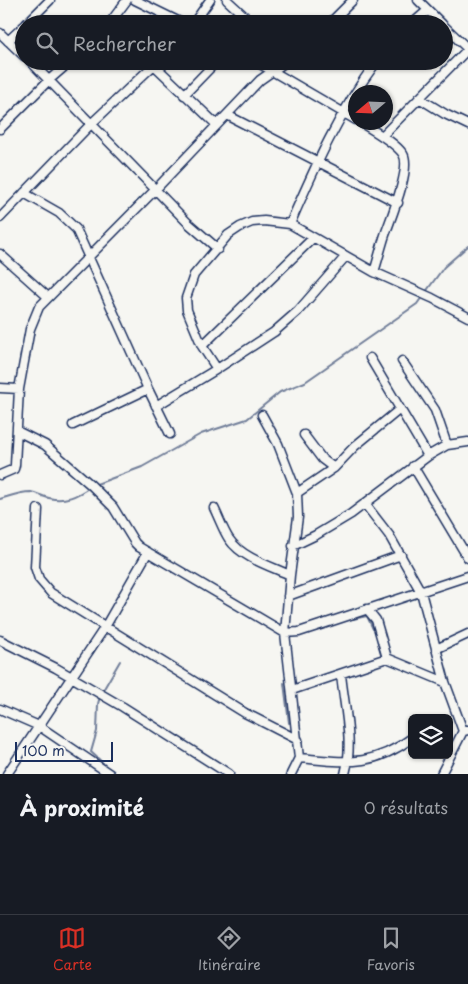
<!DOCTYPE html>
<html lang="fr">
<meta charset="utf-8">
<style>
body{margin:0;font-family:"Playpen Sans",sans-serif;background:#242831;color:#f1f3f6}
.controls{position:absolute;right:15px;bottom:15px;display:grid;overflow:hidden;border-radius:8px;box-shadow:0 1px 4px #0004}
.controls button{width:45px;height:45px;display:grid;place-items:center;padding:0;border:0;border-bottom:1px solid #363941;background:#171b24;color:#f1f3f6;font:25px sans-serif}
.compass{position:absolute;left:348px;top:85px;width:45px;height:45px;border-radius:50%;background:#171b24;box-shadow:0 1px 4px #0004;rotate:251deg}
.scale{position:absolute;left:15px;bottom:12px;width:98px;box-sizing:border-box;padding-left:5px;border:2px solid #1b2f5e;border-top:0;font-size:14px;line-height:18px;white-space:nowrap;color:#1b2f5e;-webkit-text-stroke:4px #f6f6f2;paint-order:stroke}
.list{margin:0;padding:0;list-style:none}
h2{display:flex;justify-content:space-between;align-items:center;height:65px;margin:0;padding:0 20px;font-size:21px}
h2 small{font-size:16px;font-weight:400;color:#9ea1a6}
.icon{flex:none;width:28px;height:28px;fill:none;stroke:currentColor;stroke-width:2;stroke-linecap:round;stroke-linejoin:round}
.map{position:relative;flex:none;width:468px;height:774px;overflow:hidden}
.search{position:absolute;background:#171b24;box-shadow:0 1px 4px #0004;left:15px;right:15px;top:15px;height:55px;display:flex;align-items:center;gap:12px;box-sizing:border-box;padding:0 18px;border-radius:28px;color:#9ea1a6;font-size:19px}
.sheet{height:140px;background:#171b24}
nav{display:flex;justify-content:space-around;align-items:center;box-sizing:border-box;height:70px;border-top:1px solid #363941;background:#171b24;font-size:14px;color:#9ea1a6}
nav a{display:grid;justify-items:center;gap:2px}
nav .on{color:#d93025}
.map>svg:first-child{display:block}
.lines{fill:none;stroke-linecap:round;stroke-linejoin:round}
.stream{stroke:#717e99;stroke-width:2}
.minor-casing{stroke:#1b2f5e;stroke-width:11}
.minor{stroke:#f6f6f2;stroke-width:8}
</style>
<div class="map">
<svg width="468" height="774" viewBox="0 0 468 774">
<rect width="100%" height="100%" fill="#f6f6f2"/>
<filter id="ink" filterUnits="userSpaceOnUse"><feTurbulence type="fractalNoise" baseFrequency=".02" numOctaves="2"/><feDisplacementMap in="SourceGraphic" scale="10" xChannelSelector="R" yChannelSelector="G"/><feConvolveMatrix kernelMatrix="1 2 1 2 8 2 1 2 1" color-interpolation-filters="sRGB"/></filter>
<g filter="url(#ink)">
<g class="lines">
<path class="stream" d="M 425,293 L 444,267 L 468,246
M 94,485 L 142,467 L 201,434 L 247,419 L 280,392 L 305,382 L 417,304 L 422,297
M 0,499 C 10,496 20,492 31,492 C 37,493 43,497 49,498 C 65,502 77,496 90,487
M 353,619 L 367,616 L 373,629
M 284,683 L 289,723
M 102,692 L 120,661
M 100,696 L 98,704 L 97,731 L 91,752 L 103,763 L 105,767"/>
<g class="minor-casing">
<path id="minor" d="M 135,0 L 184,24
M 227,0 L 253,24
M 418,0 L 442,24
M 26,24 L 50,0
M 109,24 L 127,0
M 193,24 L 210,0
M 329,24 L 353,0
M 412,24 L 428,10
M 444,26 L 468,49
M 0,33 L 24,56
M 8,41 L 24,26
M 30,61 L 188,223 L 218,249
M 255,61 L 356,120
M 154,65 L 217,125
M 184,95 L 217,61
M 419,98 L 445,114 L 468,125
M 227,115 L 398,203
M 360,122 C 372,130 395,142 403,154 C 412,168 390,220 385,235 C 381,247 378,260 374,272
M 0,129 L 49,80 L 71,61
M 382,136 L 468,49
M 24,193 L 59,213 L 76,229 L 148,389 L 170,434
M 0,218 L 92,123 L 158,61
M 290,224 C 315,167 339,112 377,61
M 0,254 L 48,297
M 202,346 L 313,238
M 370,358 L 428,456
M 402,361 L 435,410 L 447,445
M 217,369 L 202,346 L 187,310 L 186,298 L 194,275 L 228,235 L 240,227 L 252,222 L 264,221 L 290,224 L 374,272 L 432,298 L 468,317
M 0,388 L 19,389
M 156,406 L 217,369 L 274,332 L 298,311 L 346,256
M 262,415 L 278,444 L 297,493 L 298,517 L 290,575 L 285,633 L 299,758 L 291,774
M 73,425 L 148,389
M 17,431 L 45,445 L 91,485 L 113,507 L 135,543 L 139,547 L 285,633 L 299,632 L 468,576
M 304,435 L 322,459 L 334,468
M 413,466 L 468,558
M 0,475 L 14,469 L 15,465 L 19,389 L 30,329 L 39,307 L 156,189 L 260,80 L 287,61
M 297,493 L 334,468 L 355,446 L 400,409
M 365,504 L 389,535 L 421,592 L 445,682 L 463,731
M 214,508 C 219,518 223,530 229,539 C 242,558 270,566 290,575
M 38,509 L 35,567 L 39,579 L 51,593 L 245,713 L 298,740
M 293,546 L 316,535 L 351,514 L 428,456 L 447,445 L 468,442
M 288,596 L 401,555
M 367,609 L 376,620 L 387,658
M 0,640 L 56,668 L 123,707 L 229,774
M 436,649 L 468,634
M 341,674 C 344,706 354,743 345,774
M 292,690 L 387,658 L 445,682
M 0,709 L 39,726 L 110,774
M 299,758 C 346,762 371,768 412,738
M 7,774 L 105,627 L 148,552
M 441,774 L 463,731 L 468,730"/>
</g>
<use href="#minor" class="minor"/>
</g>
</g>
</svg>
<div class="controls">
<button><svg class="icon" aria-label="layers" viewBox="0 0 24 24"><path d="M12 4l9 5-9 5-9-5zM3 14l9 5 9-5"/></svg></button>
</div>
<svg class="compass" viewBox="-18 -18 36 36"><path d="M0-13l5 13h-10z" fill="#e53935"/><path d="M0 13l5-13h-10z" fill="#9ea1a6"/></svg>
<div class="scale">100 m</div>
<div class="search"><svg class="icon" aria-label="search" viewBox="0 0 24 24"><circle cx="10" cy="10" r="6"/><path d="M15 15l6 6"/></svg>Rechercher</div>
</div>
<section class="sheet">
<h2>À proximité<small>0 résultats</small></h2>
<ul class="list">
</ul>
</section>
<nav>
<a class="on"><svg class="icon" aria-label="map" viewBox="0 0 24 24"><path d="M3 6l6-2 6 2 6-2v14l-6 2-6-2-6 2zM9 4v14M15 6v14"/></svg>Carte</a>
<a><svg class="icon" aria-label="directions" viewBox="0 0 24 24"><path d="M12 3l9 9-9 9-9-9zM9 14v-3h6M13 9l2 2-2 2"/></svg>Itinéraire</a>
<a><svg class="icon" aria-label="saved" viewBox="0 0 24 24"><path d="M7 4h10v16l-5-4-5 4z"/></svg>Favoris</a>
</nav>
